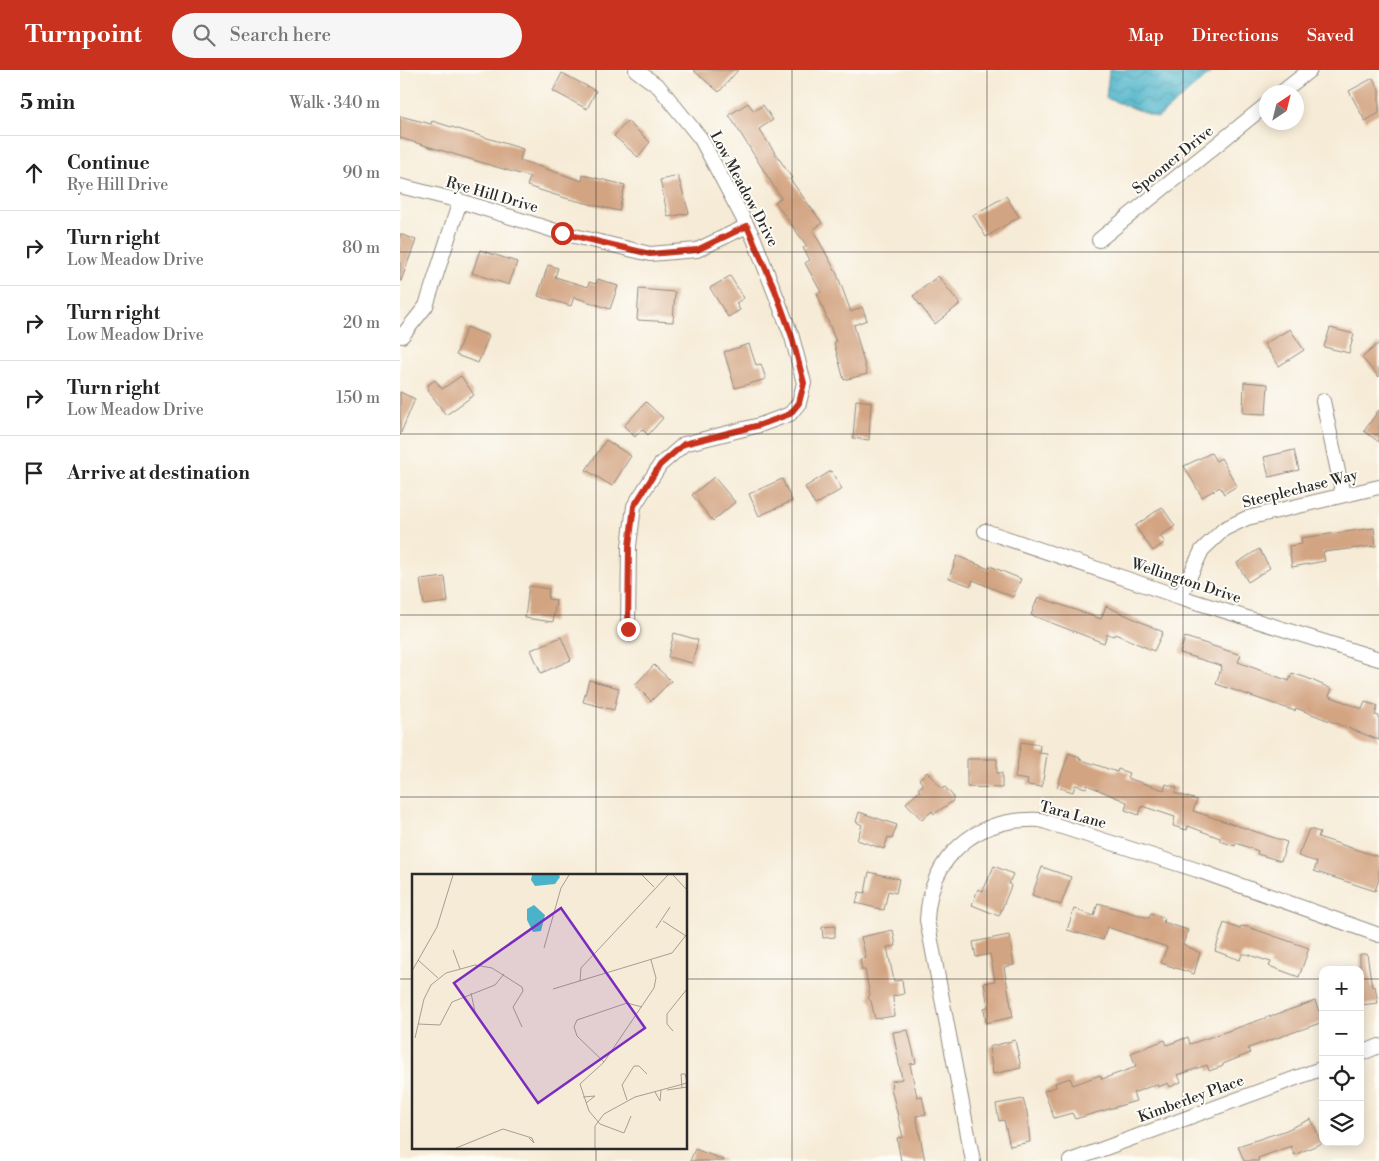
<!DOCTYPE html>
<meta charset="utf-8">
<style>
body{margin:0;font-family:"Libre Bodoni",serif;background:#f6f6f6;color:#222}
.controls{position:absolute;right:15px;bottom:15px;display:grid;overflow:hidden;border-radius:10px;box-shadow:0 2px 12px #0003}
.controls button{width:45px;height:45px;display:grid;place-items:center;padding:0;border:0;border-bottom:1px solid #e0e0e0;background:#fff;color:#222;font:25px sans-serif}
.compass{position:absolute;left:859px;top:15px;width:45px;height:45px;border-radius:50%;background:#fff;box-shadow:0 2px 12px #0003;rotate:35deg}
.stop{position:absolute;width:15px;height:15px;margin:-11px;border:4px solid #c8321e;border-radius:50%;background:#fff}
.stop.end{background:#c8321e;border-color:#fff;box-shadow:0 1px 5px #0008}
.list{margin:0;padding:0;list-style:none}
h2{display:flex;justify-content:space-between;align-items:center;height:65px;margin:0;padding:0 20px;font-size:21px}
h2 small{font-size:16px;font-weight:400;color:#767676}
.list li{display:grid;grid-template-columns:32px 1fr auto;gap:15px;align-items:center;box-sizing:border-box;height:75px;padding:0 20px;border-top:1px solid #e0e0e0}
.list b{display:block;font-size:19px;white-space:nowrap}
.list p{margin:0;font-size:16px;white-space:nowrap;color:#767676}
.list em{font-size:16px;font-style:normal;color:#767676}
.icon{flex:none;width:28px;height:28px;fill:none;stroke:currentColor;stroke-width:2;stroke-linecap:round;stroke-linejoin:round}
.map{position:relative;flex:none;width:979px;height:1091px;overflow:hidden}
header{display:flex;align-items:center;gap:30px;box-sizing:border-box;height:70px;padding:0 25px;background:#c8321e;color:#fff}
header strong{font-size:24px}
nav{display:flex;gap:28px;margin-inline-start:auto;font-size:18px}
.search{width:350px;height:45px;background:#f6f6f6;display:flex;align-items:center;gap:12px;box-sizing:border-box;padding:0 18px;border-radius:28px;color:#767676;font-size:19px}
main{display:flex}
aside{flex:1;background:#fff}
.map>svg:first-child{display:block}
.water{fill:url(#water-waves);stroke:#3b6f7a}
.building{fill:#d3a482}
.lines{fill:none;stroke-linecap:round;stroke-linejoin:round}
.minor-casing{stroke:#908b80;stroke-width:16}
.minor{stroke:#fff;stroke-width:14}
.route{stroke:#c8321e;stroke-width:6}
.grid{fill:none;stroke:#2b2b2b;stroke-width:1;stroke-opacity:0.55}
.labels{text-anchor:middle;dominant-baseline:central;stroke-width:4;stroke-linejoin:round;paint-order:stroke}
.street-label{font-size:15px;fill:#2b2b2b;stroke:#fdfcf7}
.inset-road{fill:none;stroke:#a59e92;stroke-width:1}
.view{fill:#7b2cbf;fill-opacity:0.15;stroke:#7b2cbf;stroke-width:2.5}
.inset-edge{fill:none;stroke:#2b2b2b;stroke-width:2.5}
</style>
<header>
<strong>Turnpoint</strong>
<div class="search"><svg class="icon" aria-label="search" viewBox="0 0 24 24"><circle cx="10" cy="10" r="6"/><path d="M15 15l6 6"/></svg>Search here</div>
<nav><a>Map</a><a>Directions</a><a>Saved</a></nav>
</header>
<main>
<aside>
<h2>5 min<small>Walk · 340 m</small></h2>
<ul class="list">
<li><svg class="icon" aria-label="ahead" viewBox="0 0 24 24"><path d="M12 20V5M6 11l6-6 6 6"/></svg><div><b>Continue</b><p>Rye Hill Drive</p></div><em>90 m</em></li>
<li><svg class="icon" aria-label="right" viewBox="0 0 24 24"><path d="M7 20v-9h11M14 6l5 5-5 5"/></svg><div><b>Turn right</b><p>Low Meadow Drive</p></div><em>80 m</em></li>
<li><svg class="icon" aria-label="right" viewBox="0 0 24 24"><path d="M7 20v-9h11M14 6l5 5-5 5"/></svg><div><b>Turn right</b><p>Low Meadow Drive</p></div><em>20 m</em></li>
<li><svg class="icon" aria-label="right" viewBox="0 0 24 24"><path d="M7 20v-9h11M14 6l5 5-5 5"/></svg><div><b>Turn right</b><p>Low Meadow Drive</p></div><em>150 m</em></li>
<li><svg class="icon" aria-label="arrive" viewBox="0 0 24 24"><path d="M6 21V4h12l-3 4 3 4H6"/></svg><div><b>Arrive at destination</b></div></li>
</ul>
</aside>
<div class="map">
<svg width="979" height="1091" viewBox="0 0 979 1091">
<defs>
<pattern id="water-waves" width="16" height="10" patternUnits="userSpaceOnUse" patternTransform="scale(1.25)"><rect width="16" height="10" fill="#4bb3c9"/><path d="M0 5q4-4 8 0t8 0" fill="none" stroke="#3f92a3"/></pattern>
</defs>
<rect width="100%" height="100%" fill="#fdfcf7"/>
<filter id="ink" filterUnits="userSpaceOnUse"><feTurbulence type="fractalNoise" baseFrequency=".02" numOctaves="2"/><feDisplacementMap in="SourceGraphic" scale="10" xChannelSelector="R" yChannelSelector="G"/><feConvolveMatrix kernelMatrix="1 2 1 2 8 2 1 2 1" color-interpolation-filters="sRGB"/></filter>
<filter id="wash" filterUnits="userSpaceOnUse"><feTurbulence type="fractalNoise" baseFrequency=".0096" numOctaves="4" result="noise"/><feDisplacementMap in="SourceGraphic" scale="20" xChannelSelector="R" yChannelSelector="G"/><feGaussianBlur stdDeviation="1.12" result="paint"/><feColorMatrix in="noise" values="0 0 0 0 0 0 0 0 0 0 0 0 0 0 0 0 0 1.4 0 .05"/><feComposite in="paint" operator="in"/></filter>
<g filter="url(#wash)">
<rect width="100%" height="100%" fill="#f6ebd6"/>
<path class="water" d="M 709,0 L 814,0 L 758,48 L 706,28 Z"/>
<g id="blocks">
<path class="building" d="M 293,0 L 338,0 L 319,22 Z
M 162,3 L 196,21 L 187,39 L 153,21 Z
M 973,8 L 979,19 L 979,43 L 965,51 L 949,21 Z
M 348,33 L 354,41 L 363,35 L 373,50 L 359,59 L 392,108 L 390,109 L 422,153 L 413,160 L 437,204 L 451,242 L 462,237 L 467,250 L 454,255 L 467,304 L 444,310 L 434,273 L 436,272 L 417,223 L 421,222 L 405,193 L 410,190 L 403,178 L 407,176 L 375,132 L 381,128 L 329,45 Z
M 0,46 L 31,54 L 32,51 L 123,79 L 120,90 L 182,111 L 183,105 L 225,115 L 219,141 L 165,128 L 127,116 L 130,107 L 0,68 Z
M 227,51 L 250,72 L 238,87 L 214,66 Z
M 278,106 L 289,143 L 268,147 L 260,110 Z
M 606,126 L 619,147 L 586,167 L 573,145 Z
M 0,164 L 16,170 L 1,211 L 0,211 Z
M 80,180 L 117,192 L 109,215 L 72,203 Z
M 148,195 L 158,198 L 155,207 L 188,217 L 189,212 L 196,214 L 198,209 L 218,216 L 210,239 L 174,227 L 171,236 L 138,226 Z
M 330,206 L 344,228 L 336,233 L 340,240 L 328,247 L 310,218 Z
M 538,206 L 560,234 L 535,254 L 513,226 Z
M 239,219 L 275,222 L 273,252 L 237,250 Z
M 67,257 L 89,266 L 78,293 L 56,285 Z
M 930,258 L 954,264 L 949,283 L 924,277 Z
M 890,259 L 904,280 L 879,296 L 864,274 Z
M 979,273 L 979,307 L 962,288 Z
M 349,274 L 356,295 L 361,294 L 366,309 L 335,318 L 324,282 Z
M 61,306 L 74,325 L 46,345 L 28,320 L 28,315 L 35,310 L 42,319 Z
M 844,312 L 868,314 L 866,344 L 843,343 Z
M 0,322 L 15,329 L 0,365 Z
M 456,330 L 471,332 L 469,370 L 453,368 Z
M 246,332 L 263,348 L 248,365 L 242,359 L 235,367 L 224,356 Z
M 979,340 L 979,372 L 964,361 Z
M 206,370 L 231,386 L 212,416 L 186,400 Z
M 894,380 L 899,400 L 869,407 L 864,387 Z
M 811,383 L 816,391 L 821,388 L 837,416 L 824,424 L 820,417 L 802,427 L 784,396 Z
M 431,401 L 442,419 L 415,435 L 405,417 Z
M 314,407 L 335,432 L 313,451 L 292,425 Z
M 382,409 L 392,431 L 359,446 L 349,424 Z
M 762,437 L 775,456 L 760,466 L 765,472 L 753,481 L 735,456 Z
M 974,458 L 976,476 L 923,482 L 925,491 L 892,497 L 889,476 L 902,474 L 901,468 Z
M 859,479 L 870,498 L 848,512 L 837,493 Z
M 557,486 L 589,499 L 590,496 L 621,509 L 613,527 L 573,510 L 571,516 L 549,508 Z
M 45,507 L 48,532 L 24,535 L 20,510 Z
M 129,516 L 149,519 L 148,529 L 156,530 L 153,552 L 125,548 Z
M 638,527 L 701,549 L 706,536 L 763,562 L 754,581 L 715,564 L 714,566 L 707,564 L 704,573 L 631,545 Z
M 274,563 L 298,570 L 292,593 L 268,587 Z
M 161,567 L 171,590 L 141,603 L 131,580 Z
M 785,567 L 841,585 L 838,592 L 889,611 L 892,603 L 907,608 L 932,619 L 929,626 L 962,639 L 965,632 L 978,636 L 975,645 L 979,646 L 979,670 L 896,638 L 895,641 L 816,614 L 822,596 L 780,583 Z
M 254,595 L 271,611 L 251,631 L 235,615 Z
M 189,610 L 219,618 L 214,640 L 183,632 Z
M 621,672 L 640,675 L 639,683 L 647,684 L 642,717 L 627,715 L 628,710 L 615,708 Z
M 669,683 L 680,687 L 679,689 L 717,702 L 718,699 L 729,703 L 727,708 L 764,720 L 766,714 L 777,718 L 775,723 L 797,730 L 793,741 L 887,772 L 881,791 L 857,784 L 858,781 L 836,773 L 835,776 L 820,771 L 820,768 L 788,756 L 787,760 L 773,756 L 775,747 L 742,736 L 739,745 L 725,740 L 727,732 L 687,715 L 686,718 L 675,715 L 673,722 L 657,717 Z
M 567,689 L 597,689 L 597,703 L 602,703 L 602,718 L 567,717 Z
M 527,702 L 542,719 L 545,717 L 553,726 L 553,731 L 534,744 L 532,741 L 522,750 L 506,733 L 520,721 L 518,719 L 523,715 L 519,709 Z
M 459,742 L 497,755 L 492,769 L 488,767 L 484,779 L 457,770 L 462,755 L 456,752 Z
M 909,759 L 920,762 L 918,767 L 979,787 L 979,809 L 975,821 L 914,801 L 917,792 L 898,786 Z
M 594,796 L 613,804 L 609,813 L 611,816 L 599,846 L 572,835 L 578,819 L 583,821 Z
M 642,797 L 671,807 L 661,835 L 632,825 Z
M 469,802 L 499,809 L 496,823 L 488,821 L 484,840 L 456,833 L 459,822 L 465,823 Z
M 698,833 L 749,848 L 751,843 L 764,848 L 763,852 L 788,860 L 783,874 L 800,883 L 794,904 L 761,893 L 767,877 L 707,857 L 703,870 L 667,860 L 674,839 L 694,846 Z
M 824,853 L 840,859 L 841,856 L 848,857 L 909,878 L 899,907 L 869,896 L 871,892 L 846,884 L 842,884 L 840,890 L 815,881 Z
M 435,856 L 435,867 L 423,868 L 422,857 Z
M 493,860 L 496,876 L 487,877 L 494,911 L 502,910 L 504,924 L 493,926 L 494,946 L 475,949 L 471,931 L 468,928 L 470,925 L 465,900 L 462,900 L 460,889 L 466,888 L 461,867 Z
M 609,865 L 614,895 L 604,897 L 613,947 L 586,953 L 584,938 L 588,937 L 584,913 L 595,911 L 590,884 L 576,887 L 573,872 Z
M 960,884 L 967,884 L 972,917 L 975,916 L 978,933 L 960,935 Z
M 915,931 L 923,952 L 848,978 L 850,983 L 823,994 L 823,996 L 809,1001 L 807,995 L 778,1005 L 781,1012 L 770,1017 L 768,1013 L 758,1017 L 757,1014 L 733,1023 L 736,1031 L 675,1049 L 672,1043 L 654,1048 L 644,1021 L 656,1017 L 655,1013 L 670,1008 L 673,1015 L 700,1005 L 702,1009 L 736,997 L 731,983 L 765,970 L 767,975 L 788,967 L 790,974 Z
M 508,960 L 516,993 L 510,994 L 517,1027 L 522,1026 L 526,1044 L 516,1046 L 525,1091 L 501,1091 L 497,1068 L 503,1067 L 491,1018 L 492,1011 L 502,1009 L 493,962 Z
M 615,970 L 621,998 L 593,1004 L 589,977 Z
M 623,1029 L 627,1042 L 630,1072 L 610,1076 L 604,1050 L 599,1051 L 596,1034 Z
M 911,1049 L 922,1073 L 894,1085 L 891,1076 L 858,1088 L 859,1091 L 844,1091 L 838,1076 L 884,1061 Z
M 295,1079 L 324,1090 L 324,1091 L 290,1091 Z"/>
</g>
</g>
<g filter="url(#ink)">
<use href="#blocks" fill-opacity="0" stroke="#908b80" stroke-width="1"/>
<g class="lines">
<g class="minor-casing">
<path id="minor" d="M 882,22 L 910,0
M 0,116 L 60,131 L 162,163 L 250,184 L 297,180 L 347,156
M 699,170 L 866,35
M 2,266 L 26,236 L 60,131
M 923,331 L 943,425
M 585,461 L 780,527 L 979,589
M 780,527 L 802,480 L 824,459 L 847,448 L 979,417
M 228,559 L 229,476 L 234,436 L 260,395 L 284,374 L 360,355 L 390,344 L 399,333 L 404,313 L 392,267 L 354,169 L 301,69 L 259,17 L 236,0
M 960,984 L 979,976
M 573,1091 L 527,850 C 530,785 577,747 640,750 L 797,800 L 979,865
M 670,1091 L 923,998"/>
</g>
<use href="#minor" class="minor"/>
</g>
</g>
<g class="lines" filter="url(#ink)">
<path class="route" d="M 162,163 L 250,184 L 297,180 L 347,156 L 375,220 L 392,267 L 404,313 L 399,333 L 390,344 L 360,355 L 284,374 L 260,395 L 234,436 L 229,476 L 228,559"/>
</g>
<path class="grid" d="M 196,0 L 196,805M 392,0 L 392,1091M 587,0 L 587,1091M 783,0 L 783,1091M 0,182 L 979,182M 0,364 L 979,364M 0,545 L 979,545M 0,727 L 979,727M 0,909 L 14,909M 286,909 L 923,909M 960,909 L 979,909M 196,1077 L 196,1091"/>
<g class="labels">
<g class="street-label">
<text transform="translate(773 90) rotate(-39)">Spooner Drive</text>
<text transform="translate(344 119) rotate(62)">Low Meadow Drive</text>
<text transform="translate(92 125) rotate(16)">Rye Hill Drive</text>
<text transform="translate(900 419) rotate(-14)">Steeplechase Way</text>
<text transform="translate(786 511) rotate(18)">Wellington Drive</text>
<text transform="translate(673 745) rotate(15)">Tara Lane</text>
<text transform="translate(791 1029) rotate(-20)">Kimberley Place</text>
</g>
</g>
<g transform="translate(12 804)">
<rect width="275" height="275" fill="#f6ebd6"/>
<path d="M 120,1 L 147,1 L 148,3 L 143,10 L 123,12 L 119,6 ZM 122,31 L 133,41 L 129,57 L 121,58 L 115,46 L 115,35 Z" fill="#4bb3c9"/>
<path class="inset-road" d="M 230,1 L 242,13M 261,1 L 275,16M 251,47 L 274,62M 244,54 L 258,33M 132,74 L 149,14 L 157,1M 41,76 L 48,95M 6,86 L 26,104M 0,97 L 25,53 L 41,1M 168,107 L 169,94 L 256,1M 141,115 L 260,79 L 275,60M 59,119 L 63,138M 6,150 L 28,151 L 40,128 L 83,111 L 92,100M 261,157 L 255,150 L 255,140 L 275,115M 3,164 L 12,125 L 19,111 L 34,99 L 63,91 L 80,94 L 110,113 L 111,117 L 101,133 L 110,153M 192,188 L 165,162 L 162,153 L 165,146 L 215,129 L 230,133M 270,214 L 269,200 L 273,200 L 275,208M 255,216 L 275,213M 243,218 L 248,227 L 249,216M 171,223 L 183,222 L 174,229M 215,226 L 210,211 L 222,192 L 227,192 L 235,200M 219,242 L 212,259 L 188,250 L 177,237 L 168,210 L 192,188 L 242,114 L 244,104 L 239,86M 44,274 L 91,255 L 120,264 L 122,269 L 117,264M 183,274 L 183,252 L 192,240 L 223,223 L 275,209"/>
<path class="view" d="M 149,34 L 233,154 L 126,229 L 42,109 Z"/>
<rect width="275" height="275" class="inset-edge"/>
</g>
</svg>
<div class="controls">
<button>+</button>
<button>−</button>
<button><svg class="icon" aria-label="locate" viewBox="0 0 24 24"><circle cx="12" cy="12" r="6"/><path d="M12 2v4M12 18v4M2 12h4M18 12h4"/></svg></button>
<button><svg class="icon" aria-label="layers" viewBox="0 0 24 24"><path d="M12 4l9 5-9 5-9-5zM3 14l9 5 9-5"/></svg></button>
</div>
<svg class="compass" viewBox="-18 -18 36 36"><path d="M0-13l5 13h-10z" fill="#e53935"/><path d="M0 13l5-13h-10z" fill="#767676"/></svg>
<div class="stop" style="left:162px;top:163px"></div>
<div class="stop end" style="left:228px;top:559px"></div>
</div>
</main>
